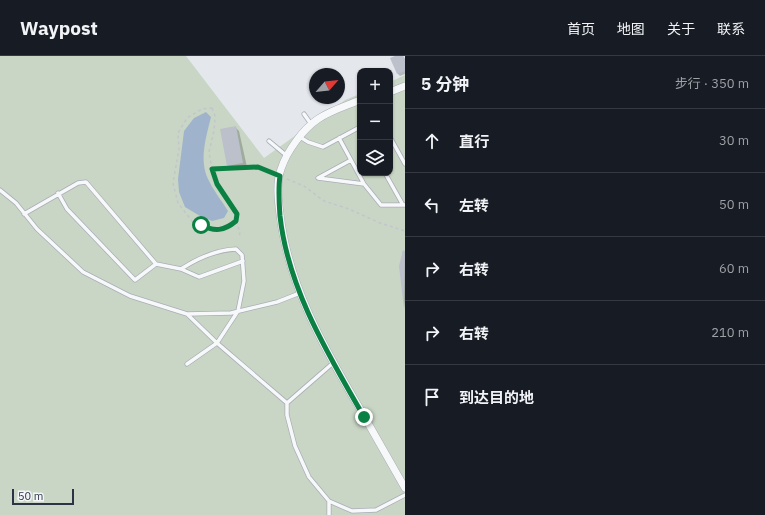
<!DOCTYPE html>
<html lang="zh">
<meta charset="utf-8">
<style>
body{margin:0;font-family:"IBM Plex Sans","Noto Sans SC",sans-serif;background:#20242c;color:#f1f3f6}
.controls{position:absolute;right:12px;top:12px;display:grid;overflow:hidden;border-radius:8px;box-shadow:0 1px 3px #0004}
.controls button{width:36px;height:36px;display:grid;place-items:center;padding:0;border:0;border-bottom:1px solid #363941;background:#171b24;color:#f1f3f6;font:20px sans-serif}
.compass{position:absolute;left:309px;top:12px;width:36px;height:36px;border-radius:50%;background:#171b24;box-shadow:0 1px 3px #0004;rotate:62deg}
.scale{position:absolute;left:12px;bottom:10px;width:62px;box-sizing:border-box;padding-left:4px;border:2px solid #2b3445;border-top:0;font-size:11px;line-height:14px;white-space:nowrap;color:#2b3445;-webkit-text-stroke:3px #f4f6f9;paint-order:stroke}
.stop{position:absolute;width:12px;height:12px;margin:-9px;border:3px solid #0b8043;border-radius:50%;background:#fff}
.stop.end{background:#0b8043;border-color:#fff;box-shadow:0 1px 4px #0008}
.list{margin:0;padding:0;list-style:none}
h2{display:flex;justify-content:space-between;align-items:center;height:52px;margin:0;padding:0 16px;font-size:17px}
h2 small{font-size:13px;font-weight:400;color:#9ea1a6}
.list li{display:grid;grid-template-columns:26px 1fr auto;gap:12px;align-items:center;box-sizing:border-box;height:64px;padding:0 16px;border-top:1px solid #363941}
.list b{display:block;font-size:15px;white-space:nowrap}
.list em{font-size:13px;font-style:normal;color:#9ea1a6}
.icon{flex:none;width:22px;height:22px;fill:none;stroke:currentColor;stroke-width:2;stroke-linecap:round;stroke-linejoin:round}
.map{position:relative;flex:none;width:405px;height:459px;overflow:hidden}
header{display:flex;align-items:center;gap:24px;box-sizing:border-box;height:56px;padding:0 20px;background:#171b24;border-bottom:1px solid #363941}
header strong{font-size:19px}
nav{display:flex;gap:22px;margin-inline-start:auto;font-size:14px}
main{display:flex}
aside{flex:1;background:#171b24}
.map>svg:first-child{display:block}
.green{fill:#c9d6c5}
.water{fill:#9fb4cc}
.shadow{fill:#0003}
.building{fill:#bbc0ca}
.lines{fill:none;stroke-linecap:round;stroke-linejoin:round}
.lane-casing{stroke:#a9aeb7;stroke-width:5}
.street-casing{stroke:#a9aeb7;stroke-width:8}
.path{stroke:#c2c5cb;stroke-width:1.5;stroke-dasharray:3 3;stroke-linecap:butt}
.lane{stroke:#f7f8fa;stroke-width:3.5}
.street{stroke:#f7f8fa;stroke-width:7}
.route{stroke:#0b8043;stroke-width:5}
</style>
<header>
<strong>Waypost</strong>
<nav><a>首页</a><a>地图</a><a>关于</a><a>联系</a></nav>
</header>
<main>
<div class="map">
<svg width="405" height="459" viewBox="0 0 405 459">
<rect width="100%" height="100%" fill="#e4e7ec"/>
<path class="green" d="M 0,0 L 186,0 L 264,102 L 345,44 L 360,38 L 360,117 L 390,117 L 390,26 L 405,19 L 405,459 L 0,459 Z"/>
<path class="water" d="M 206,56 L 211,61 C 206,82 199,103 208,123 C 213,134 222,145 228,155 L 224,162 L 212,165 L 200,160 L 185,151 L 179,136 L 178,123 L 184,75 L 194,62 Z"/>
<path class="shadow" d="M 398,0 L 403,0 L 405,3 L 405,18 L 400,20 L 398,18 Z
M 235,71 L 239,75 L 247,111 L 232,114 L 228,110 Z
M 403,195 L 405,196 L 405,253 L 400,210 Z"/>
<path class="building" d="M 395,0 L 403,0 L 405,4 L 405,15 L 397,18 L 390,2 Z
M 236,70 L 243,107 L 227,110 L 220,73 Z
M 403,194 L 405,195 L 404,253 L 399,210 Z"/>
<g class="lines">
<g class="lane-casing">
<path id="lane" d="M 360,31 L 360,32
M 304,58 L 311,68
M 300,81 L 308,86 L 323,91 L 360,71
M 390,81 L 405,108
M 339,82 L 364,128 L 381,149 L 405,149
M 269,85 L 287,100
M 351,104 L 318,122 L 364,128
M 385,117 L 403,149
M 0,134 L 16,147 L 37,173 L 83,216 L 130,240 L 187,258 L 231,257 L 277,246 L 300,237
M 58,137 L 67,153 L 135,224 L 156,208
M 24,158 L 78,127 L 86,126 L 156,208 L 181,213 C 198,202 215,194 236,193 L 242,199 L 244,225 L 238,255 L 217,287 L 187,308
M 181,213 L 199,221 L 243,205
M 187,258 L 217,287 L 287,347
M 333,307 L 287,347 L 287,359 L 295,390 L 309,421 L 329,445 L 352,455 L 376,454 L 405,439
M 329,445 L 329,459"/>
</g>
<g class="street-casing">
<path id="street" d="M 390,36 L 405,30
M 360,44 C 346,50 331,54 318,63 C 303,73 287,95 281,113 C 276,127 278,144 280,158 C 288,229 324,292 360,353 C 375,379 390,406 405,432"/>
</g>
<path class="path" d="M 212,52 L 215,60 L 214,75 L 209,96 L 212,113 L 217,128 L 237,158 L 236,165 L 227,172 L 210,173 L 192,165 L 178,147 L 173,127 L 179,93 L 178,77 L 187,62 L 202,53 Z
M 213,113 L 258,111 L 272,117
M 287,123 L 304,130 L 324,145 L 349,153 L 380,167 L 405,175
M 236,165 L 240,176 L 239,181"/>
<use href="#lane" class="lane"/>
<use href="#street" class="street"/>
</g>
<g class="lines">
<path class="route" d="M 201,169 C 215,176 224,175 236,165 L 237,158 L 217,128 L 212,113 L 258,111 L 280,120 C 278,133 279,146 280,160 C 288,233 328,298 364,361"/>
</g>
</svg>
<div class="controls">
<button>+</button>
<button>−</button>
<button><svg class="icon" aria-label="layers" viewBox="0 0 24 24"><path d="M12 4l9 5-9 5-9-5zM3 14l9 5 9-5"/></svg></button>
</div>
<svg class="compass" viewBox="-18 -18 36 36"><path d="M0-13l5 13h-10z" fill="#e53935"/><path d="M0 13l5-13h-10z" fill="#9ea1a6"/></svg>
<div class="scale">50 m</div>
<div class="stop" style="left:201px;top:169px"></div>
<div class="stop end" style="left:364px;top:361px"></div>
</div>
<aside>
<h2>5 分钟<small>步行 · 350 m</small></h2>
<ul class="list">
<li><svg class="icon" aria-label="ahead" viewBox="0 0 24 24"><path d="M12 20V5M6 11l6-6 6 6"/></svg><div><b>直行</b></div><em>30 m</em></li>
<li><svg class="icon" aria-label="left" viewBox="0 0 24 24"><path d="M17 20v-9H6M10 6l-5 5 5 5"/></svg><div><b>左转</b></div><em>50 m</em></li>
<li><svg class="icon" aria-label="right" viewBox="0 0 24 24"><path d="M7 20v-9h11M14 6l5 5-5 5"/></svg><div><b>右转</b></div><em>60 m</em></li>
<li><svg class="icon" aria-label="right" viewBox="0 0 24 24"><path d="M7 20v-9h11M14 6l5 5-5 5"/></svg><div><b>右转</b></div><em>210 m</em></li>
<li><svg class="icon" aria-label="arrive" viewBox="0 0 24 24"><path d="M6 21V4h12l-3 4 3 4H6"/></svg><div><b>到达目的地</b></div></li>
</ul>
</aside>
</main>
